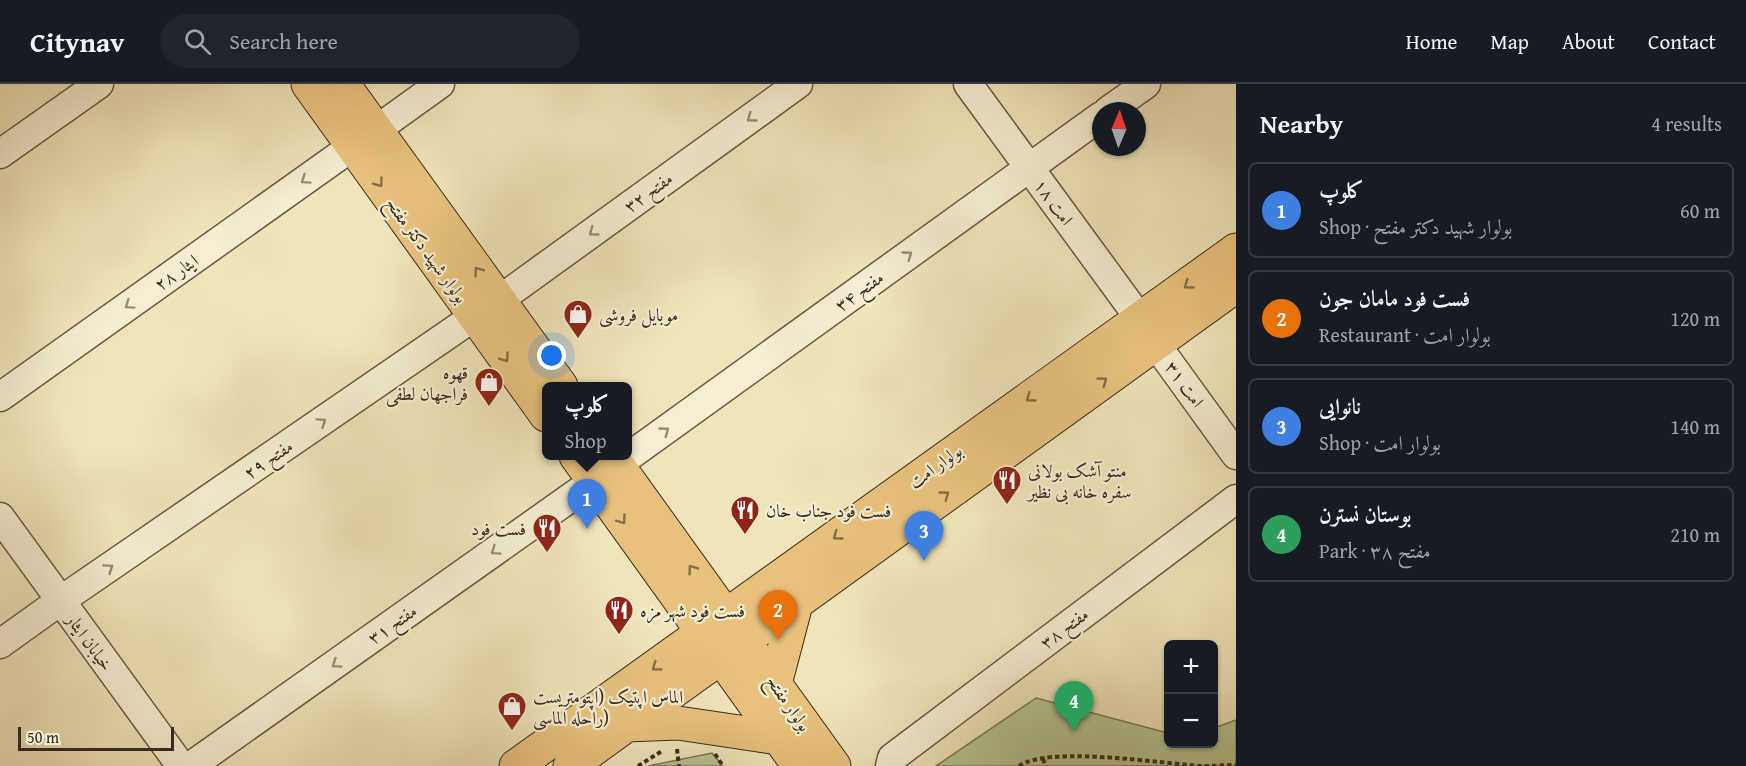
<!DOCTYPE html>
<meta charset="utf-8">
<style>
body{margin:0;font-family:"Gentium Book Plus",Amiri,serif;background:#20242c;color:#f1f3f6}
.controls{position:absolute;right:18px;bottom:18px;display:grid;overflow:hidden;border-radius:9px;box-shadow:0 2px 4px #0004}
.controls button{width:54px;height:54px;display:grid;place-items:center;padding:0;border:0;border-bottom:2px solid #363941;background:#171b24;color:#f1f3f6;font:30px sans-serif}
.compass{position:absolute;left:1092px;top:18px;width:54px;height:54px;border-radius:50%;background:#171b24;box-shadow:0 2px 4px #0004;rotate:2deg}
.scale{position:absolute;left:18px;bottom:15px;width:156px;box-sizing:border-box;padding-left:6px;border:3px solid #3a2a20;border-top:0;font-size:16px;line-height:21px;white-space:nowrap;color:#3a2a20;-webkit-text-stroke:4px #f5eed2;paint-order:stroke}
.you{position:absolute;left:552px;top:272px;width:21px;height:21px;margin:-15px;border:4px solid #fff;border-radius:50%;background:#1a73e8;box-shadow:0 0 0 9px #1a73e833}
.badge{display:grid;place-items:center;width:39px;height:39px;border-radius:50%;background:#2563eb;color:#fff;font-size:20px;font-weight:700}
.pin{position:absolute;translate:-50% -50px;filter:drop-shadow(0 2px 3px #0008)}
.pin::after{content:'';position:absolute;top:32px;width:21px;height:18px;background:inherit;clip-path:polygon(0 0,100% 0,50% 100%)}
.popup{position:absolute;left:542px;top:298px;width:90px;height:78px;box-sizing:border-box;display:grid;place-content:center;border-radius:9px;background:#171b24;filter:drop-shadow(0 2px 4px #0005);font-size:20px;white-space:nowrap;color:#9ea1a6}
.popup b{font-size:22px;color:#f1f3f6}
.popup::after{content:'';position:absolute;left:50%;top:100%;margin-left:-12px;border:12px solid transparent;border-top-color:#171b24}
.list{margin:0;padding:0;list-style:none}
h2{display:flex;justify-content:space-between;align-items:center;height:78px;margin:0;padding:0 24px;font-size:26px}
h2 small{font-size:20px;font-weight:400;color:#9ea1a6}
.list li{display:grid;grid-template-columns:39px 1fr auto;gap:18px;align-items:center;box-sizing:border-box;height:96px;margin:0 12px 12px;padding:0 12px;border:2px solid #363941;border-radius:9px}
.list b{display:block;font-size:22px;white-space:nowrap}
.list p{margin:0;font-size:20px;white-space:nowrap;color:#9ea1a6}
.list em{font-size:20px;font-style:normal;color:#9ea1a6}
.icon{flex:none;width:33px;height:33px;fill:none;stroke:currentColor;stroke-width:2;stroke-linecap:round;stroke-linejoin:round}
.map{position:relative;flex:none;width:1236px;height:682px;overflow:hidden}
header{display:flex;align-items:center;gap:36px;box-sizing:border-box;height:84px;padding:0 30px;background:#171b24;border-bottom:2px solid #363941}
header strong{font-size:28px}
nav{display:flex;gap:33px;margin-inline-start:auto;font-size:21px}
.search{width:420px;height:54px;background:#20242c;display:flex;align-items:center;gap:15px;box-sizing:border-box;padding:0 21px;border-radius:33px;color:#9ea1a6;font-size:22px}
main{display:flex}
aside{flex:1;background:#171b24}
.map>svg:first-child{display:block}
.green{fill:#b7c592;stroke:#787859;stroke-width:1.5}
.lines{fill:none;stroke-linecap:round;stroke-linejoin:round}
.minor-casing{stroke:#685946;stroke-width:31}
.major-casing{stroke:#3a2a20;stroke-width:35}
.path{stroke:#3a2a20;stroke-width:4;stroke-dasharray:4.5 3;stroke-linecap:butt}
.minor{stroke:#f5eed2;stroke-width:28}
.major{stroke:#e8c27d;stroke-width:33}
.oneway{stroke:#988c79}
.oneway2{stroke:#886e4a}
.labels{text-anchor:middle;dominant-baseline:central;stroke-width:4.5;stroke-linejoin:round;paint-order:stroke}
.street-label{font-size:18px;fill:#3a2a20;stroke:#f5eed2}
.poi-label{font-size:18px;fill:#3a2a20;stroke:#f5eed2;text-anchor:start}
</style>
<header>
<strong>Citynav</strong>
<div class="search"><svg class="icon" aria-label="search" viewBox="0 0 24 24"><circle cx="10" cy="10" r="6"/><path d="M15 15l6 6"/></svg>Search here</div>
<nav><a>Home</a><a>Map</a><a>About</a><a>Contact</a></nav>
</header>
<main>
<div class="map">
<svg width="1236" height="682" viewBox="0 0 1236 682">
<rect width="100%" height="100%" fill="#f0e5ba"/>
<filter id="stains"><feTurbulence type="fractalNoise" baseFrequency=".00333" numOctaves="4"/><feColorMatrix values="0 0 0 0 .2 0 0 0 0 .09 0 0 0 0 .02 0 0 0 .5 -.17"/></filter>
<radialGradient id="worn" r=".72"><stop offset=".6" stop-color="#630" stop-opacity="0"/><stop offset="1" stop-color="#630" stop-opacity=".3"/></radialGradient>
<path class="green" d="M 1036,614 L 1168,649 L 1168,660 L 1214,660 L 1214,644 L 1236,636 L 1236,682 L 936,682 Z
M 712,669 L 723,682 L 648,682 Z"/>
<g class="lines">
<g class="minor-casing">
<path id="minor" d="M 968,0 L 1140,235
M 1108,27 L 1146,0
M 376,46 L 440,0
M 0,70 L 99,0
M 499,216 L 798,0
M 1155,259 L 1236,371
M 0,313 L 353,62
M 617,381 L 1101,32
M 0,433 L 181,682
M 0,560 L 60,517 L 475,232
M 191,682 L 594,397
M 890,682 L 892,674 L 1236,415"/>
</g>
<g class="major-casing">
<path id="major" d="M 308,0 L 546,331
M 343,0 L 561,302
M 576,372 L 799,682
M 611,372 L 834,682
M 775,600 L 796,520
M 627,641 L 678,639 L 779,654
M 516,682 L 1236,166
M 570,682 L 1236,202"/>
</g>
<path class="path" d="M 677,665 L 679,682
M 715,670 L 723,682
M 1043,675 L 1046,682
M 638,682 L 662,667
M 1019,682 C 1049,661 1164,680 1203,682 C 1214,682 1225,681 1236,681"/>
<use href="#minor" class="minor"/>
<use href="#major" class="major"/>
</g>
<defs><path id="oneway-chevron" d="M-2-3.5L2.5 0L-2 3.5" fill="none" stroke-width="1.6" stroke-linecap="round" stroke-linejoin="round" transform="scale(1.5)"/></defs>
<g class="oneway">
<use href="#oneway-chevron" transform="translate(751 34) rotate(144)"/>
<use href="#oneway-chevron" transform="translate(305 96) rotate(145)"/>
<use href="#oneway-chevron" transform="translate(593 148) rotate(144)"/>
<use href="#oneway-chevron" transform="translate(908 171) rotate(-36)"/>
<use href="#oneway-chevron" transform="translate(129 221) rotate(145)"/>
<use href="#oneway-chevron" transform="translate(322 338) rotate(-34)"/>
<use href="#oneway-chevron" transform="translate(665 347) rotate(-36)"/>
<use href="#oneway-chevron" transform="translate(495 467) rotate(145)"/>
<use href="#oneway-chevron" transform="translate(109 484) rotate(-34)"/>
<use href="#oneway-chevron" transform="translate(336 580) rotate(145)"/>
</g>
<g class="oneway2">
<use href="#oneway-chevron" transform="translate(379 99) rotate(54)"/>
<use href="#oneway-chevron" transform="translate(478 187) rotate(-126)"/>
<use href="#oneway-chevron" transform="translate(1188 201) rotate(144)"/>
<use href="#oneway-chevron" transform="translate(505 274) rotate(54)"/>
<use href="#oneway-chevron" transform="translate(1103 297) rotate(-36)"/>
<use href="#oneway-chevron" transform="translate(1030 314) rotate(144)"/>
<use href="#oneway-chevron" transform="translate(945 411) rotate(-36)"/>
<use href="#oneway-chevron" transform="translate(622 436) rotate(54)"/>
<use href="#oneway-chevron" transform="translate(837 452) rotate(144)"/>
<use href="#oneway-chevron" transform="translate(692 485) rotate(-126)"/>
<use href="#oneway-chevron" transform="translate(656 583) rotate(144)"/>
</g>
<defs>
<g id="shop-pin" transform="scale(1.5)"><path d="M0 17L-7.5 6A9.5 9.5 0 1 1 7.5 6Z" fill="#8f2418" stroke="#f5eed2"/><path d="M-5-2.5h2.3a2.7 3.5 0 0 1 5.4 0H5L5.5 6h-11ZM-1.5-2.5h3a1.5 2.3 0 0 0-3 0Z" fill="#fff"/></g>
<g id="restaurant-pin" transform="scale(1.5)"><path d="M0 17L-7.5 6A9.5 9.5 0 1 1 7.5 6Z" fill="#8f2418" stroke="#f5eed2"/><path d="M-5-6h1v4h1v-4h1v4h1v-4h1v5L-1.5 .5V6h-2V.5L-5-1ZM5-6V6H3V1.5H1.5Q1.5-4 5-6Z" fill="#fff"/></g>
</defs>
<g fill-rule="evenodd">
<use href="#shop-pin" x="578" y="230"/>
<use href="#shop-pin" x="489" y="298"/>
<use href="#restaurant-pin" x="1007" y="396"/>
<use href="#restaurant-pin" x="745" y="426"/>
<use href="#restaurant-pin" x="547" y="444"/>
<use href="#restaurant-pin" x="619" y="526"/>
<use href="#shop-pin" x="512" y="622"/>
</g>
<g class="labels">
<g class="street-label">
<text transform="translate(648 108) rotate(-36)">مفتح ۳۲</text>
<text transform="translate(1054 118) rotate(54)">امت ۱۸</text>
<text transform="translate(427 166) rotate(54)">بولوار شهید دکتر مفتح</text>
<text transform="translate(176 188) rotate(-35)">ایثار ۲۸</text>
<text transform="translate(859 207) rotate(-36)">مفتح ۳۴</text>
<text transform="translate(1185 300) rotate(54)">امت ۳۱</text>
<text transform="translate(268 375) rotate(-34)">مفتح ۲۹</text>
<text transform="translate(935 382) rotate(-36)">بولوار امت</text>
<text transform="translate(392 540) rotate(-35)">مفتح ۳۱</text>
<text transform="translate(1064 544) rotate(-37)">مفتح ۳۸</text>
<text transform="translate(90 558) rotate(54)">خیابان ایثار</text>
<text transform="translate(789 619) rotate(55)">بولوار مفتح</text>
</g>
<g class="poi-label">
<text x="599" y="230">موبایل فروشی</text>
<text x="468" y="288" text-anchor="end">قهوه<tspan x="468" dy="21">فراجهان لطفی</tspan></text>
<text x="1028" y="386">منتو آشک بولانی<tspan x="1028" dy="21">سفره خانه بی نظیر</tspan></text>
<text x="766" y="426">فست فود جناب خان</text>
<text x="526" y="444" text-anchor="end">فست فود</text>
<text x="640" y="526">فست فود شهر مزه</text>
<text x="533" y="612">الماس اپتیک (اپتومتریست<tspan x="533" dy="21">راحله الماسی)</tspan></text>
</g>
</g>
<rect width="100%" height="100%" filter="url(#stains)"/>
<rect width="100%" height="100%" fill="url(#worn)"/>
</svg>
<div class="controls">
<button>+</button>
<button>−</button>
</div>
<svg class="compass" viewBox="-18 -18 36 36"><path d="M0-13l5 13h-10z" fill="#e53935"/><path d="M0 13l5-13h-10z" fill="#9ea1a6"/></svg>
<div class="scale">50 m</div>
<div class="you"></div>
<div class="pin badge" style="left:587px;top:445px;background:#3f7fe0">1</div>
<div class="popup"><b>کلوپ</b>Shop</div>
<div class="pin badge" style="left:778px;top:556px;background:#e8710a">2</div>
<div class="pin badge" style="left:924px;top:477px;background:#3f7fe0">3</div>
<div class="pin badge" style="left:1074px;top:647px;background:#2e9e5b">4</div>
</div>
<aside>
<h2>Nearby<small>4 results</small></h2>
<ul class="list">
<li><span class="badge" style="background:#3f7fe0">1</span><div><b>کلوپ</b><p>Shop · بولوار شهید دکتر مفتح</p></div><em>60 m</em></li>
<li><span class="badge" style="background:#e8710a">2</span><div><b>فست فود مامان جون</b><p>Restaurant · بولوار امت</p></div><em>120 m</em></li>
<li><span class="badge" style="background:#3f7fe0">3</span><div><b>نانوایی</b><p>Shop · بولوار امت</p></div><em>140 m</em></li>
<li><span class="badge" style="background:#2e9e5b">4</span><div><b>بوستان نسترن</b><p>Park · مفتح ۳۸</p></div><em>210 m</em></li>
</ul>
</aside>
</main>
